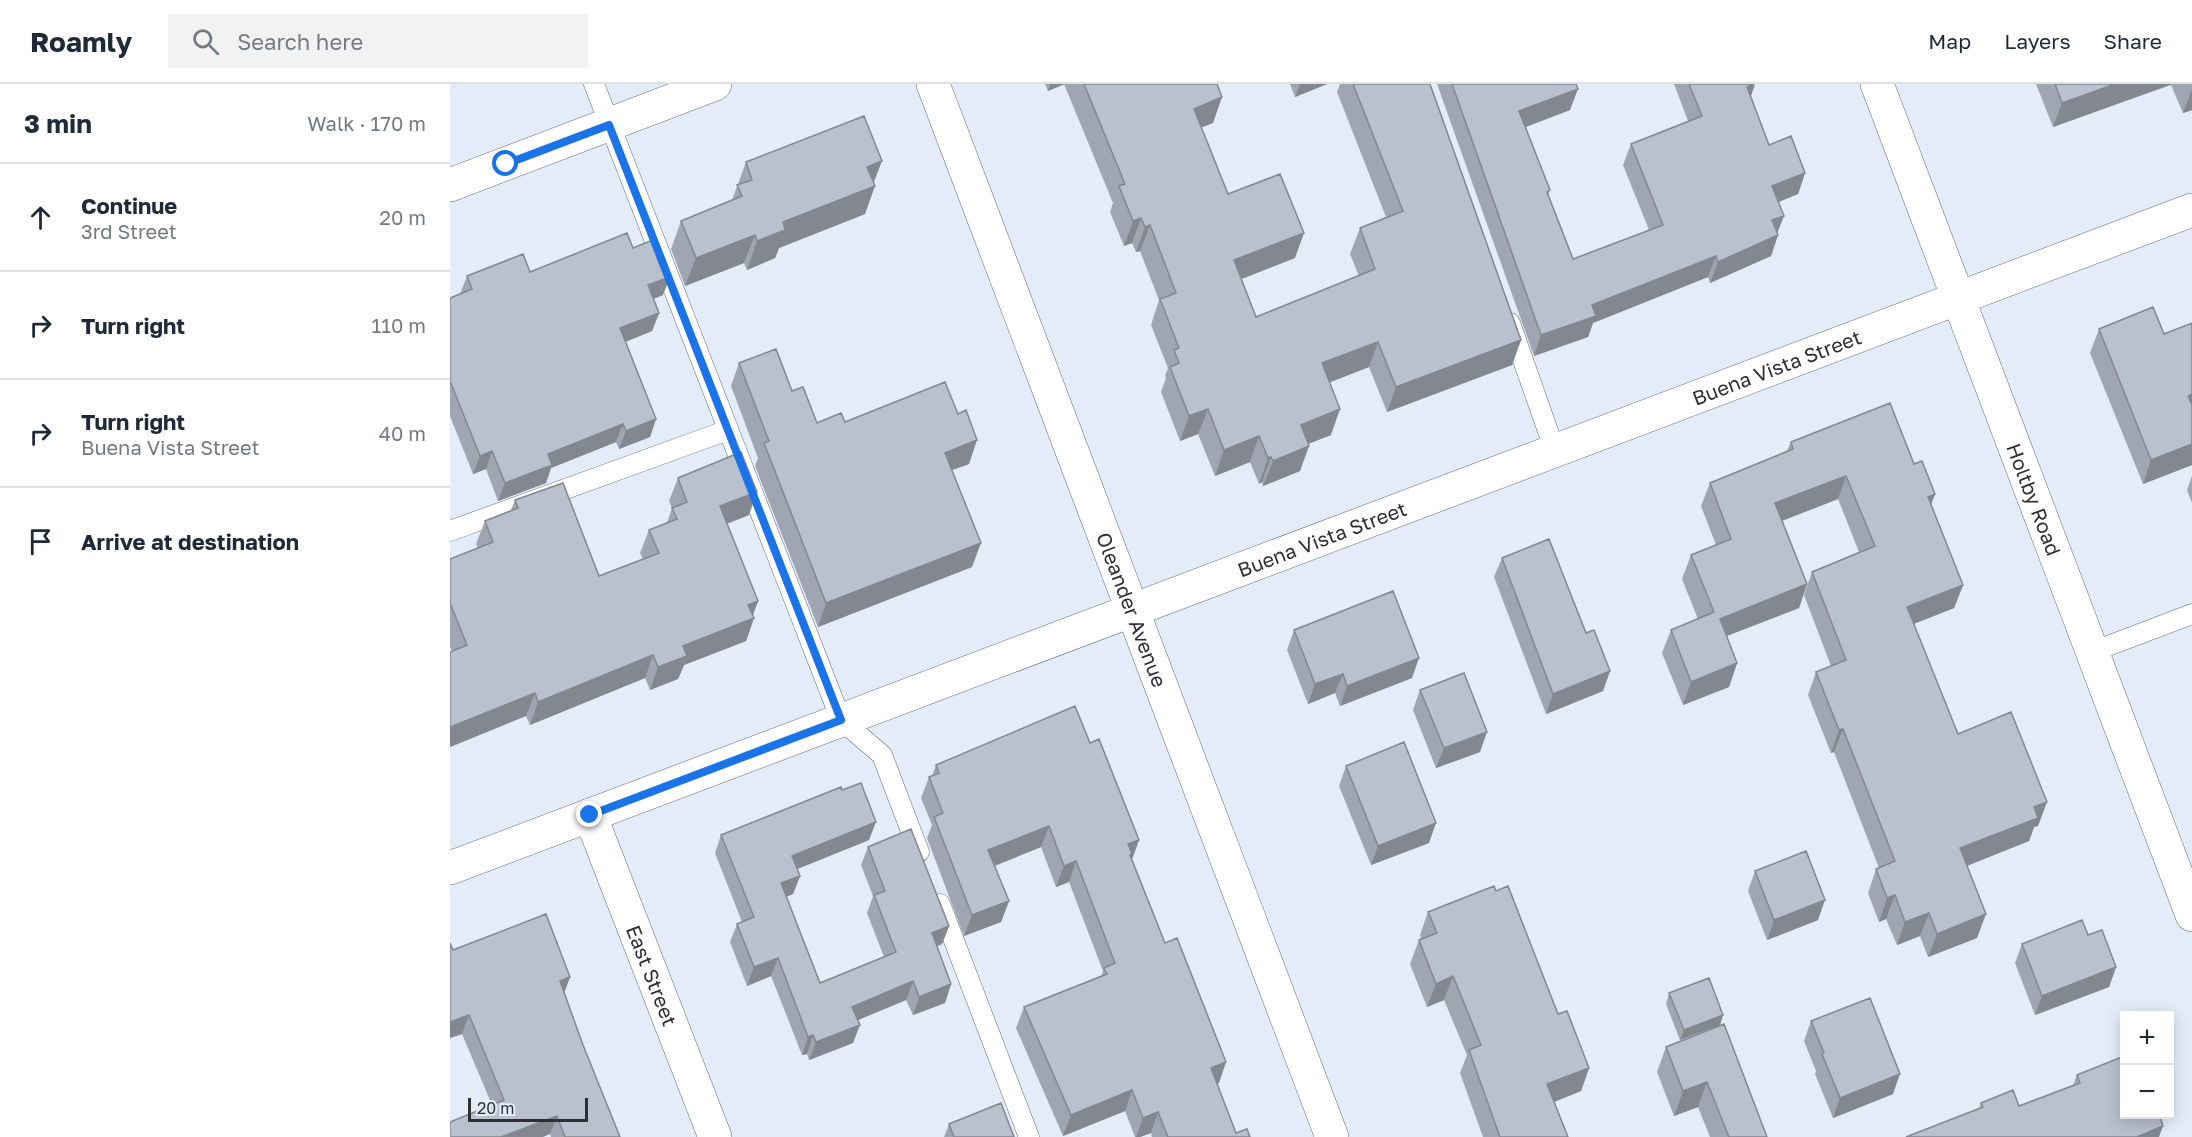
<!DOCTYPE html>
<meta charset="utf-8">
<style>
body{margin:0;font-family:"Golos Text",sans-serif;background:#f2f2f3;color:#1f2937}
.controls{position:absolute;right:18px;bottom:18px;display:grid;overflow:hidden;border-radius:0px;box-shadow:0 3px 15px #0003}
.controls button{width:54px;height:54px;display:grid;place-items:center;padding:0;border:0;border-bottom:2px solid #e0e1e3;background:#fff;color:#1f2937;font:30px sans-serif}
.scale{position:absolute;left:18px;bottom:15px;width:120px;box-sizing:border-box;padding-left:6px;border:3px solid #2c2f34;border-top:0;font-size:16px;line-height:21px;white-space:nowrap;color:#2c2f34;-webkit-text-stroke:4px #e4ecfa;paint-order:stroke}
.stop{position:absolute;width:18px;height:18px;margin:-14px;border:4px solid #1a73e8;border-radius:50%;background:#fff}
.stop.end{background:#1a73e8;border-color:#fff;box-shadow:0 2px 6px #0008}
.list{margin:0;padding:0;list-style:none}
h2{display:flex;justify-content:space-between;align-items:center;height:78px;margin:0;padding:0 24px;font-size:26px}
h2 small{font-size:20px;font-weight:400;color:#747a83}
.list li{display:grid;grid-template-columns:39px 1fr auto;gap:18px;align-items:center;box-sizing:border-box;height:108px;padding:0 24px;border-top:2px solid #e0e1e3}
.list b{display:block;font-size:22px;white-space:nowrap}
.list p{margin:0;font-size:20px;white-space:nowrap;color:#747a83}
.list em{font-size:20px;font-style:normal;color:#747a83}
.icon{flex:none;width:33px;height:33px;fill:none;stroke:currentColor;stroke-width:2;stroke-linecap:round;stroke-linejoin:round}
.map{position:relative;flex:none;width:1742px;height:1053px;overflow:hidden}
header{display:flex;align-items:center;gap:36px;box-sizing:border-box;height:84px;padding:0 30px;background:#fff;border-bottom:2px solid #e0e1e3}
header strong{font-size:28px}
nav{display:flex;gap:33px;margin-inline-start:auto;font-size:21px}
.search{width:420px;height:54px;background:#f2f2f3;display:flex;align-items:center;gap:15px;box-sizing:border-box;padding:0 21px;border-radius:0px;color:#747a83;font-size:22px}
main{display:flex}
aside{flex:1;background:#fff}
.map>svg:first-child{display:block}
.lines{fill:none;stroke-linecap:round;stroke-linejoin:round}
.lane-casing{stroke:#656c78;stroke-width:21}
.street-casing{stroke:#656c78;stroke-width:34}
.lane{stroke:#fff;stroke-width:20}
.street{stroke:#fff;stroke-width:33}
.wall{fill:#9fa6b1}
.shaded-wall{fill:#828790}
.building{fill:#b9c1ce;stroke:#828790;stroke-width:1.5}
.route{stroke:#1a73e8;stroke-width:8}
.labels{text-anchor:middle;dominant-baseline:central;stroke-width:6;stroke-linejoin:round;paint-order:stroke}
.street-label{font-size:20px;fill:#2c2f34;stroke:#e4ecfa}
</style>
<header>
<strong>Roamly</strong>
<div class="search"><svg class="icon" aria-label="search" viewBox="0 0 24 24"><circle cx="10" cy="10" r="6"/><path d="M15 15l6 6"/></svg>Search here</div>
<nav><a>Map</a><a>Layers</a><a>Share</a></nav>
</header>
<main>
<aside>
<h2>3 min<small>Walk · 170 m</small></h2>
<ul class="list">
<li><svg class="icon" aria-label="ahead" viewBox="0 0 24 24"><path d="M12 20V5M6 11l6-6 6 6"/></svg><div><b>Continue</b><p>3rd Street</p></div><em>20 m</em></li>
<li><svg class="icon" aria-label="right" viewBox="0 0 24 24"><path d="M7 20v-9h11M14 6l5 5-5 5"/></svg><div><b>Turn right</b></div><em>110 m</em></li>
<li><svg class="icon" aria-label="right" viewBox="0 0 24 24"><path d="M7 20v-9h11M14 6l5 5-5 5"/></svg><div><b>Turn right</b><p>Buena Vista Street</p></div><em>40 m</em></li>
<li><svg class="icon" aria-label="arrive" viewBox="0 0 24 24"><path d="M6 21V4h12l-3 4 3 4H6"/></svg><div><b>Arrive at destination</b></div></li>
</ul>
</aside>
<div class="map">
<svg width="1742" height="1053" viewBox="0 0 1742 1053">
<rect width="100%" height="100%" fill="#e4ecfa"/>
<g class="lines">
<g class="lane-casing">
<path id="lane" d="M 144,0 L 391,636 L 432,671 L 469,768
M 1060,239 L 1105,367
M 0,447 L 278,346
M 1642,568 L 1742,530
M 490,820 L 579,1053"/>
</g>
<g class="street-casing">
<g id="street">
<path id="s1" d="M 483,0 L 882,1053"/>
<path id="s2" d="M 1427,0 L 1742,831"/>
<path d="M 0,101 L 265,0"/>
<path id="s3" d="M 140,731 L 265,1053"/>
<path id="s4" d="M 0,784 L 1742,126"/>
</g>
</g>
<use href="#lane" class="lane"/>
<use href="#street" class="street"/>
</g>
<path class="wall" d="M 595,0 L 767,0 L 763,39 L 751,43 L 778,110 L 845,174 L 791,195 L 806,233 L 909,192 L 900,170 L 910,144 L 936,133 L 887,8 L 890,0 L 980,0 L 1071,256 L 1062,281 L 937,328 L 919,283 L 879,298 L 881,351 L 858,360 L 850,387 L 813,402 L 812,398 L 809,400 L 800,378 L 765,392 L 748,350 L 730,357 L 711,308 L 716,294 L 715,292 L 718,284 L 701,241 L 709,216 L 690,167 L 686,168 L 682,159 L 674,162 L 660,128 L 663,119 L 614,0 L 598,7 Z
M 840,0 L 877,0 L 845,13 Z
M 987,0 L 1126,0 L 1120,26 L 1076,43 L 1100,106 L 1098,112 L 1123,175 L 1199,146 L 1173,81 L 1181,60 L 1238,37 L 1224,0 L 1304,0 L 1301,12 L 1319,61 L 1355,89 L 1348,110 L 1328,118 L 1327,149 L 1328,151 L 1321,172 L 1260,199 L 1258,193 L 1143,239 L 1138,253 L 1084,272 Z
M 1586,0 L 1742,0 L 1742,26 L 1733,29 L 1721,1 L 1603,43 Z
M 296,78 L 424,99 L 415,130 L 329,164 L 325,174 L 297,186 L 294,179 L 235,202 L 221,165 L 231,137 L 282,116 Z
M 183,164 L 213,211 L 203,215 L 209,229 L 202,247 L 176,258 L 206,335 L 200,353 L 169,365 L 166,358 L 101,384 L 96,399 L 48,417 L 36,385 L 23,390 L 0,332 L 0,214 L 10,210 L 17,192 L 80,188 Z
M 1649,245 L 1742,381 L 1693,400 L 1640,269 Z
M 289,279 L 342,307 L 367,339 L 395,338 L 519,380 L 502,386 L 522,483 L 368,543 L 305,382 L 308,374 L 281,302 Z
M 1341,358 L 1464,380 L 1485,410 L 1481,420 L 1513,501 L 1504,524 L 1464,540 L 1508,650 L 1588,742 L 1584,743 L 1579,757 L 1517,782 L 1527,854 L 1478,873 L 1470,852 L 1447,861 L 1436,835 L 1429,838 L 1418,809 L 1426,785 L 1429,784 L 1384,668 L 1381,669 L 1358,611 L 1366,588 L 1381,582 L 1354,511 L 1362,488 L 1409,468 L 1388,415 L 1332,437 L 1357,500 L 1349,524 L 1277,552 L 1287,579 L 1279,603 L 1233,621 L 1212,569 L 1221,546 L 1248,535 L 1232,495 L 1241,471 L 1266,461 L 1251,422 L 1260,399 L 1337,367 Z
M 1742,392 L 1742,419 L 1737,406 Z
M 228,394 L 299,431 L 277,440 L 308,517 L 303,531 L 304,534 L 296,557 L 234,581 L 228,595 L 200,606 L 195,594 L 80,641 L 76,632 L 0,663 L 0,568 L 2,567 L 0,563 L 0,475 L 28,464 L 26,460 L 35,437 L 61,426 L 65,416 L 149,492 L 193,475 L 190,469 L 199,446 L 217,439 L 222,424 L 219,417 Z
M 1052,474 L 1136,549 L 1160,587 L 1153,607 L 1096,630 L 1044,493 Z
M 844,546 L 962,594 L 890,622 L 885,609 L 858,620 L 837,566 Z
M 970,606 L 1030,668 L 986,684 L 963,626 Z
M 640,659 L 689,756 L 682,776 L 769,999 L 767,999 L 786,1049 L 800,1053 L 702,1053 L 701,1049 L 690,1053 L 685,1053 L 675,1027 L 613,1052 L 566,944 L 574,923 L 651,893 L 653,887 L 619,798 L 606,803 L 591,763 L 545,782 L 559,817 L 551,838 L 514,852 L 477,754 L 482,741 L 471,714 L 479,693 L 482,692 L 486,681 Z
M 896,682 L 979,759 L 921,781 L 889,702 Z
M 271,751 L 419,756 L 347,785 L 350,792 L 343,810 L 336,813 L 370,899 L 434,873 L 417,829 L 423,812 L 411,781 L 418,763 L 499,842 L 492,860 L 487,862 L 501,900 L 495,919 L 463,931 L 456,916 L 408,936 L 403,959 L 359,976 L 357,970 L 352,971 L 321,892 L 297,902 L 280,858 L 287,840 L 292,838 L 265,769 Z
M 1305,787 L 1368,836 L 1317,856 L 1298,807 Z
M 1046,807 L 1108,930 L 1139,984 L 1131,1007 L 1104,1018 L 1118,1053 L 1033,1053 L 1010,989 L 1017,971 L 994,916 L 977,923 L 960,880 L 969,856 L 971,855 L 970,851 L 978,828 Z
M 1638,851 L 1666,883 L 1659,903 L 1585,931 L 1565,879 L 1572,860 Z
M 0,859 L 3,866 L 120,893 L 114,909 L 133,961 L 170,1053 L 101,1053 L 100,1050 L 42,1021 L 12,950 L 0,954 Z
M 1219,909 L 1273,931 L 1270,941 L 1230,956 L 1216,920 Z
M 1361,937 L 1443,1010 L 1383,1034 L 1365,990 L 1366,987 L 1354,957 Z
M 1274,940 L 1317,1053 L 1260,1053 L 1248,1023 L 1224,1032 L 1207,988 L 1216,963 Z
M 1627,991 L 1709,1053 L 1529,1024 L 1531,1019 L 1569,1022 L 1623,1001 Z
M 499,1040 L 564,1053 L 494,1053 Z"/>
<path class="shaded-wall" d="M 600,0 L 615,0 L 598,7 Z
M 850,0 L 877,0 L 845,13 Z
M 1665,0 L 1722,0 L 1603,43 L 1612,19 Z
M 1305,1 L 1297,22 L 1297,3 Z
M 1128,5 L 1120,26 L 1062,48 L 1069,27 Z
M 1742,5 L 1742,26 L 1733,29 Z
M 772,13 L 763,39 L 735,50 L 744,25 Z
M 432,77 L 422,103 L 425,102 L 415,130 L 329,164 L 325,174 L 297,186 L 307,157 L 333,138 L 417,83 Z
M 1355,89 L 1348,110 L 1314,124 L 1322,102 Z
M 1334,132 L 1326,152 L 1328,151 L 1321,172 L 1260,199 L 1268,178 L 1322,136 Z
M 691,134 L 682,159 L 674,162 L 683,137 Z
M 700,141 L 690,167 L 686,168 L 695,143 Z
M 854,149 L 845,174 L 774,202 L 784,176 Z
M 305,151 L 294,179 L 235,202 L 246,174 Z
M 1266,172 L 1258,193 L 1143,239 L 1138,253 L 1084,272 L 1091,251 L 1142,221 Z
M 220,193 L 213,211 L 191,220 L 198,201 Z
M 209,229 L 202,247 L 164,262 L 170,244 Z
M 1071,256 L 1062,281 L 937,328 L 946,303 Z
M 928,258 L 919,283 L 863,305 L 872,279 Z
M 1742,310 L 1742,331 L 1738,312 Z
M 758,325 L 748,350 L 730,357 L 739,332 Z
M 890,325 L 881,351 L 842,366 L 851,341 Z
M 206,335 L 200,353 L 169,365 L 176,347 Z
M 173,340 L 166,358 L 101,384 L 96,399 L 48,417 L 55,399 L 98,370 Z
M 809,352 L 800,378 L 765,392 L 774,366 Z
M 527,356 L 519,380 L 486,392 L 495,369 Z
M 1742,360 L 1742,381 L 1693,400 L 1701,376 Z
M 859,362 L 850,387 L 813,402 L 823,377 Z
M 42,367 L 36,385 L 23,390 L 30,372 Z
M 821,373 L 812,398 L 809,400 L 818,374 Z
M 1396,392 L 1388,415 L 1316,443 L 1325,419 Z
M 307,408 L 299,431 L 262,445 L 270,422 Z
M 1485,410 L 1476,434 L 1478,413 Z
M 531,459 L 522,483 L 368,543 L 376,519 Z
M 1357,500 L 1349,524 L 1261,558 L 1270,535 Z
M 1513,501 L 1504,524 L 1448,546 L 1457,523 Z
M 308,517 L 301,536 L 304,534 L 296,557 L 234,581 L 228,595 L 200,606 L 208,583 L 233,562 L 298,521 Z
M 203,571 L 195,594 L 80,641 L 88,618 Z
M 969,574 L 962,594 L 890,622 L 897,602 Z
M 1287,579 L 1279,603 L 1233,621 L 1241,598 Z
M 1160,587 L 1153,607 L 1096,630 L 1103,610 Z
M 893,590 L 885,609 L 858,620 L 865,600 Z
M 85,609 L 76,632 L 0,663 L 0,643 Z
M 1393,645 L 1384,668 L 1381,669 L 1389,646 Z
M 1037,648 L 1030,668 L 986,684 L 994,664 Z
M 1597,718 L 1588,742 L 1584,743 L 1579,757 L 1501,788 L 1510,764 L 1584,723 Z
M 426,738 L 419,756 L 335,790 L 342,772 Z
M 986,739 L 979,759 L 921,781 L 928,762 Z
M 599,742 L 591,763 L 531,787 L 538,766 Z
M 689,756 L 681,777 L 678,760 Z
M 626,777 L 619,798 L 606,803 L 614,782 Z
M 350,792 L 343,810 L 324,817 L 331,799 Z
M 1445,811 L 1436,835 L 1429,838 L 1437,814 Z
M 1375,816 L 1368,836 L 1317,856 L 1324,836 Z
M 559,817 L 551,838 L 514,852 L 522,831 Z
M 1479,829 L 1470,852 L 1447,861 L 1455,838 Z
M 1536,830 L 1527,854 L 1478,873 L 1487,850 Z
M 499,842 L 492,860 L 475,867 L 482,849 Z
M 328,874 L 321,892 L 297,902 L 304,883 Z
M 1666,883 L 1659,903 L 1585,931 L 1592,912 Z
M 1003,892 L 994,916 L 977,923 L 986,900 Z
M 120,893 L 113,912 L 110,897 Z
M 463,897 L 456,916 L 396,941 L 402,923 Z
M 501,900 L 495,919 L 463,931 L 469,913 Z
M 19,931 L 12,950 L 0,954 L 0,938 Z
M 1273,931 L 1270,941 L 1230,956 L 1234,946 Z
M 410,941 L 403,959 L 359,976 L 366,958 Z
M 363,951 L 357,970 L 352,971 L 358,953 Z
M 776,978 L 769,999 L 754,1005 L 761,984 Z
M 1139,984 L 1131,1007 L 1089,1024 L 1097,1000 Z
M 1450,990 L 1443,1010 L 1383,1034 L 1390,1014 Z
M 1257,998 L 1248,1023 L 1224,1032 L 1233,1007 Z
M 682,1006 L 675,1027 L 613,1052 L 621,1031 Z
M 708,1028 L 701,1049 L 690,1053 L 686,1053 L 693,1034 Z
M 107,1032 L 100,1050 L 93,1053 L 51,1053 Z
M 1713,1042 L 1709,1053 L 1687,1053 Z"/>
<path class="building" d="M 634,0 L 767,0 L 772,13 L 744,25 L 778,110 L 830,90 L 854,149 L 784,176 L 806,233 L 925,185 L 910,144 L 953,127 L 903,0 L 980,0 L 1071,256 L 946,303 L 928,258 L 872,279 L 890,325 L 851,341 L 859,362 L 823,377 L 821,373 L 818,374 L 809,352 L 774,366 L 758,325 L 739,332 L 720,283 L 729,279 L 724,266 L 729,264 L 710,215 L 726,209 L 700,141 L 695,143 L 691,134 L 683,137 L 669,102 L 675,100 Z
M 1002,0 L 1126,0 L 1128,5 L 1069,27 L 1100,106 L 1097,108 L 1123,175 L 1213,141 L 1181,60 L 1252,32 L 1239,0 L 1304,0 L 1297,3 L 1319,61 L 1341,52 L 1355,89 L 1322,102 L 1334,132 L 1322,136 L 1328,151 L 1268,178 L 1266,172 L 1142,221 L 1146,232 L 1091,251 Z
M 1605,0 L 1665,0 L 1612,19 Z
M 414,32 L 432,77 L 417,83 L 425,102 L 333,138 L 335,146 L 307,157 L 305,151 L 246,174 L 231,137 L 292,112 L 287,101 L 302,96 L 296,78 Z
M 177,149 L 183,164 L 205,155 L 220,193 L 198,201 L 209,229 L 170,244 L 206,335 L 176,347 L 173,340 L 98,370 L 102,381 L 55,399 L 42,367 L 30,372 L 0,297 L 0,214 L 22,205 L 17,192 L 73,170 L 80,188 Z
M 1703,223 L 1714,250 L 1742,239 L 1742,310 L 1738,312 L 1742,321 L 1742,360 L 1701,376 L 1649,245 Z
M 326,265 L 342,307 L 353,303 L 367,339 L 391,329 L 395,338 L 495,298 L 508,330 L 516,326 L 527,356 L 495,369 L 531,459 L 376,519 L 314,359 L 319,357 L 289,279 Z
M 1440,319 L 1464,380 L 1472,377 L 1485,410 L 1478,413 L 1513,501 L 1457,523 L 1508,650 L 1561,628 L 1597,718 L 1584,723 L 1588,734 L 1510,764 L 1536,830 L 1487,850 L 1479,829 L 1455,838 L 1445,811 L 1437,814 L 1426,785 L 1445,777 L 1393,645 L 1389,646 L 1366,588 L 1396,576 L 1362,488 L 1425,462 L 1396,392 L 1325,419 L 1357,500 L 1270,535 L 1287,579 L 1241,598 L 1221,546 L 1264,528 L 1241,471 L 1281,455 L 1260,399 L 1343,365 L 1341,358 Z
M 291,368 L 307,408 L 270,422 L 308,517 L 298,521 L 304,534 L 233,562 L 237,572 L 208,583 L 203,571 L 88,618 L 85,609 L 0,643 L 0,568 L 17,561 L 0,519 L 0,475 L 43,458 L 35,437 L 68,424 L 65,416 L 113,399 L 149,492 L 209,469 L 199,446 L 227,435 L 222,424 L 237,418 L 228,394 Z
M 1099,455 L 1136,549 L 1144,546 L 1160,587 L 1103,610 L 1052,474 Z
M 943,507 L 969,574 L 897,602 L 893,590 L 865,600 L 844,546 Z
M 1014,589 L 1037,648 L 994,664 L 970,606 Z
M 625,622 L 640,659 L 649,655 L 689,756 L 678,760 L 682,770 L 680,771 L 715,859 L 727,854 L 776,978 L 761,984 L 786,1049 L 797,1045 L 800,1053 L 718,1053 L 708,1028 L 693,1034 L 682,1006 L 621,1031 L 574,923 L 657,890 L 654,884 L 665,879 L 626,777 L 614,782 L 599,742 L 538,766 L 559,817 L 522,831 L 484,733 L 493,729 L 479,693 L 489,689 L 486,681 Z
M 954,658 L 986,739 L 928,762 L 896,682 Z
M 411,699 L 426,738 L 342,772 L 350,792 L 331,799 L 370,899 L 446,868 L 424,811 L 435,807 L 418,763 L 461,745 L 499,842 L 482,849 L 501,900 L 469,913 L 463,897 L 402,923 L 410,941 L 366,958 L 363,951 L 358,953 L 328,874 L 304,883 L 287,840 L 304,833 L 271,751 L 391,703 L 392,706 Z
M 1356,767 L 1375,816 L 1324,836 L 1305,787 Z
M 1044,802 L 1046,807 L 1058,802 L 1108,930 L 1117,927 L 1139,984 L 1097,1000 L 1118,1053 L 1050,1053 L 1019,966 L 1031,961 L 1003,892 L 986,900 L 969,856 L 987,849 L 978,828 Z
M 96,830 L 120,893 L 110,897 L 133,961 L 170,1053 L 115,1053 L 107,1032 L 51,1053 L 0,1053 L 0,1038 L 54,1016 L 19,931 L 0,938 L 0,859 L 3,866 Z
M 1632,836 L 1638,851 L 1652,846 L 1666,883 L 1592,912 L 1572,860 Z
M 1259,894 L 1273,931 L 1234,946 L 1219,909 Z
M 1420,914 L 1450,990 L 1390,1014 L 1372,970 L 1374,969 L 1361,937 Z
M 1274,940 L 1317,1053 L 1279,1053 L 1257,998 L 1233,1007 L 1216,963 Z
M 1674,972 L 1674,1030 L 1709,1030 L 1713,1042 L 1687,1053 L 1456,1053 L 1533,1023 L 1531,1019 L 1563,1006 L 1569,1022 L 1630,999 L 1627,991 Z
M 551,1019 L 564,1053 L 504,1053 L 499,1040 Z"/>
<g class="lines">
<path class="route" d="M 56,80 L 159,41 L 391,636 L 140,731"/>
</g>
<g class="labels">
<g class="street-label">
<text stroke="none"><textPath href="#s4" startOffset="1418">Buena Vista Street</textPath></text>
<text stroke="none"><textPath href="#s2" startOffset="444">Holtby Road</textPath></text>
<text stroke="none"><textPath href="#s4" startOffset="932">Buena Vista Street</textPath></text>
<text stroke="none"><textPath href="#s1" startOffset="562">Oleander Avenue</textPath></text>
<text stroke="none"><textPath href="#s3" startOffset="172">East Street</textPath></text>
</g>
</g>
</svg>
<div class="controls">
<button>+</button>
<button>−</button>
</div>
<div class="scale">20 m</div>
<div class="stop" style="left:56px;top:80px"></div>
<div class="stop end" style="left:140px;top:731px"></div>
</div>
</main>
